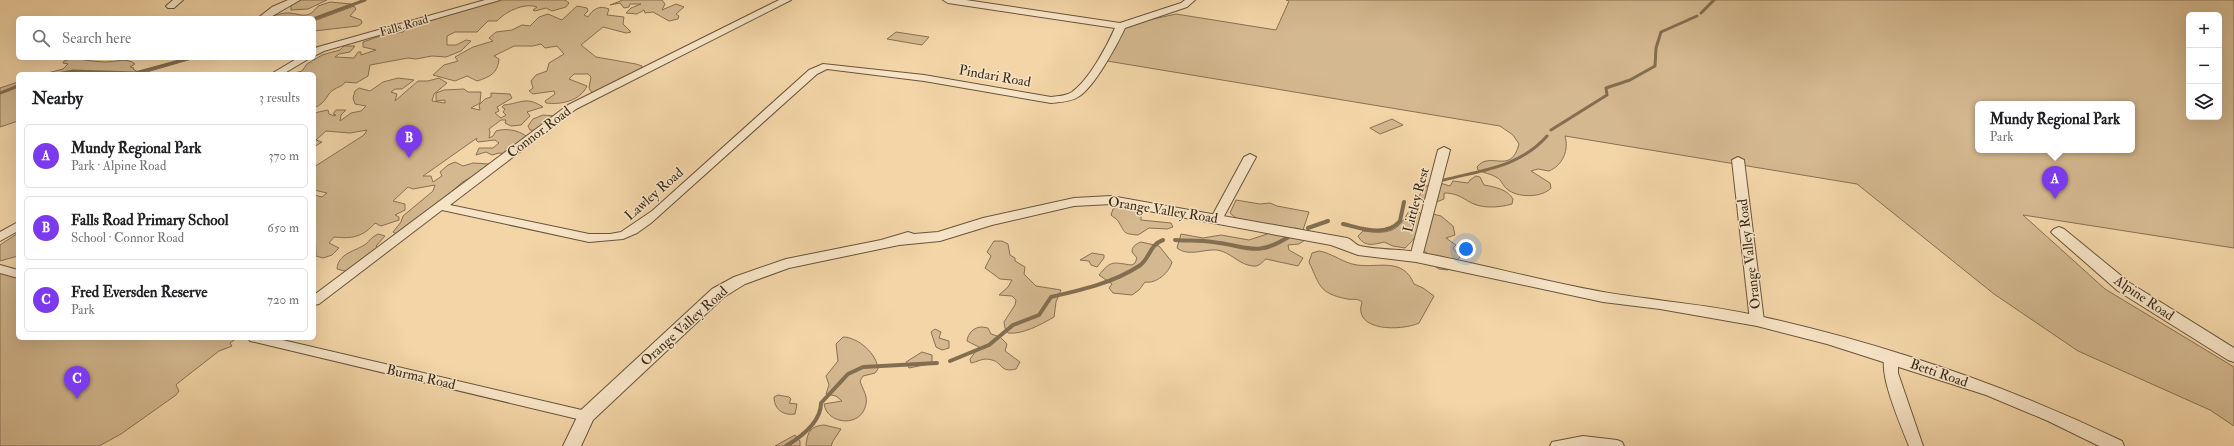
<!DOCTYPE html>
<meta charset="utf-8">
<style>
body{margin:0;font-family:"IM FELL Double Pica",serif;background:#f2f2f2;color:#202124}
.controls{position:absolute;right:12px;top:12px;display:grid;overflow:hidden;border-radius:6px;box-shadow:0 4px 16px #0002}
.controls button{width:36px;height:36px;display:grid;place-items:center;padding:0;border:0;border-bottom:1px solid #e0e0e0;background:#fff;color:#202124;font:20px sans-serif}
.you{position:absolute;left:1466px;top:249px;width:14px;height:14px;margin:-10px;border:3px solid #fff;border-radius:50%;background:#1a73e8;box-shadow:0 0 0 6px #1a73e833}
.badge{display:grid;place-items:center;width:26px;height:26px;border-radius:50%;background:#7c3aed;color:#fff;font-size:13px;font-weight:700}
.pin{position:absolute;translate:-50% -33px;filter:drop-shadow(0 1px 2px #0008)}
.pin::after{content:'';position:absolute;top:21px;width:14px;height:12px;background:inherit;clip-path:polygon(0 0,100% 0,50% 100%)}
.popup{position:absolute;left:1975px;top:101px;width:160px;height:52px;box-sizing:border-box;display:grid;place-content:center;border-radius:6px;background:#fff;filter:drop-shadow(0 1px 3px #0005);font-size:13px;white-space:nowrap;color:#757577}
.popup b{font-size:15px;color:#202124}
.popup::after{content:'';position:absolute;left:50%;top:100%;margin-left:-8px;border:8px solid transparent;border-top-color:#fff}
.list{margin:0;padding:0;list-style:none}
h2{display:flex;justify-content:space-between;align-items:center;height:52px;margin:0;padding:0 16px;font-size:17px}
h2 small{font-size:13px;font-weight:400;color:#757577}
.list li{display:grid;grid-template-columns:26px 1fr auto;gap:12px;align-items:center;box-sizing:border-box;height:64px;margin:0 8px 8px;padding:0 8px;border:1px solid #e0e0e0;border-radius:6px}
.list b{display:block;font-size:15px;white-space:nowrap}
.list p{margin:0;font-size:13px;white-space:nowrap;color:#757577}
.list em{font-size:13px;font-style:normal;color:#757577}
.icon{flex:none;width:22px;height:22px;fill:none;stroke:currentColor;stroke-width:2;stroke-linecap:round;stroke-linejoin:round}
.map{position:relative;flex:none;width:2234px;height:446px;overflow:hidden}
.search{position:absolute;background:#fff;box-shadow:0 4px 16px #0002;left:16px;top:16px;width:300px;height:44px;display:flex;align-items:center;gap:10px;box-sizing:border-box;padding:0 14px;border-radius:6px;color:#757577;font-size:15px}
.panel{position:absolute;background:#fff;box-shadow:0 4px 16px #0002;left:16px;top:72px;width:300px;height:268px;border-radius:6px}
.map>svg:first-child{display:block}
.green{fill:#d4b88f;stroke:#877154;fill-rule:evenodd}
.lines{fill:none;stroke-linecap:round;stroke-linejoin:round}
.stream-far1{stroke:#836e51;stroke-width:3}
.stream{stroke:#836e51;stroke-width:4}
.minor-casing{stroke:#68553c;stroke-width:2}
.tertiary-casing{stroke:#68553c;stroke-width:2}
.minor{fill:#f7e4c6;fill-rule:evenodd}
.tertiary{fill:#f7e4c6;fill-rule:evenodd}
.labels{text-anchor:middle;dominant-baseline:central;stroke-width:3;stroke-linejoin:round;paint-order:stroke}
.far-street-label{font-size:12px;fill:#3a2a19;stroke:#f7e4c6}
.street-label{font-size:14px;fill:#3a2a19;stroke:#f7e4c6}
</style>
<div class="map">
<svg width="2234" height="446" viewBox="0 0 2234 446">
<rect width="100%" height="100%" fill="#f3d5a7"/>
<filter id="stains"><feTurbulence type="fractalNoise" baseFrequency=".005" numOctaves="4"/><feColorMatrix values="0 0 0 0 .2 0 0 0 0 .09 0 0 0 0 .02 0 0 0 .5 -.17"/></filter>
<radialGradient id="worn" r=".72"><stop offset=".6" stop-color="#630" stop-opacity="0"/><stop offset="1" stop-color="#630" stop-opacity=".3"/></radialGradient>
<path class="green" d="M 301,0 L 327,0 L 308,9 L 291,10 L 291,4 Z
M 500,0 L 565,0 L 569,3 L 566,7 L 552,11 L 546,8 L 535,11 L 533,10 L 537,7 C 523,2 504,13 497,21 L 488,21 L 477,32 L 455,32 L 447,36 L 447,45 L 456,45 L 466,40 L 471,41 L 461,51 L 446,57 L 432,56 L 416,59 L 408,58 L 370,65 L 368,76 L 356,83 L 345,82 C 342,87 339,86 335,89 C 326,93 328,102 314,108 L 314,74 L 291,74 L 302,71 L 307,64 L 322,55 L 340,50 L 344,46 L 355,46 L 350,52 L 339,54 L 335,57 L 354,58 L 358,52 L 361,52 L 361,55 L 376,50 L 363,47 L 363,42 L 383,35 L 403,32 L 411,25 Z
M 623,0 L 662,0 L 665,4 L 662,10 L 676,4 L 684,7 L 676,14 L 679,16 L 678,19 L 669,21 L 653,12 L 645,13 L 644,10 L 637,14 L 626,13 L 631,8 L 641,4 L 630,4 L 629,7 L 624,8 L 620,3 L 610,5 Z
M 1286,0 L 2234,0 L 2234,248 L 2023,215 L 2105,289 L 2234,367 L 2234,426 L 2210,410 L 2078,351 L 1994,294 L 1857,184 L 1565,136 C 1569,150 1563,165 1549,171 L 1538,169 L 1531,171 L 1550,183 L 1551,188 C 1542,198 1517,198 1507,189 C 1502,185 1502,180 1496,177 C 1491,174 1484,173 1478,170 L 1477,167 C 1490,150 1511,176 1519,144 L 1513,135 L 1500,126 L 1101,60 L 1121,26 L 1176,14 L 1276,30 L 1289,1 ZM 2189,15 L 2219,15 L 2219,117 L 2189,117 ZM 1978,104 L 2132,104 L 2132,150 L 1978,150 Z
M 330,2 L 351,4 L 313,18 L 267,18 C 274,16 283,12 290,13 C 304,15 308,19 318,6 Z
M 354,6 L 356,9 L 350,16 L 361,20 L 362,23 L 358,26 L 314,31 L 314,21 Z
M 577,6 L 587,8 L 588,11 L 584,15 L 588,17 C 593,9 599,5 609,9 L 607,15 L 624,17 L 623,24 L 631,32 L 626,33 L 603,27 L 581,45 L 596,57 L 636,64 L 642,66 L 641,70 L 592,93 L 589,88 L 591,77 L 588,74 L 574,74 L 569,79 L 587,86 C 580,101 561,105 546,103 L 545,101 L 555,94 L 554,91 L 533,94 L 529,91 L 533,88 L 531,81 L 536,75 L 547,71 L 549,63 L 564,54 L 557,46 L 545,48 L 541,44 L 533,46 L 514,46 L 494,56 L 499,59 C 498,73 490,77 477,81 L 467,76 L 455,81 L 433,75 L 444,65 L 458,61 L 455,57 L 473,47 L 493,41 L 489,38 L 496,32 L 512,30 L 522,25 L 530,26 L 539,17 L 548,14 L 562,20 Z
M 896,32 L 929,37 L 922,45 L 887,39 Z
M 74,58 C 82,60 99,62 106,62 C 116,62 127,57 135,64 L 130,67 L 134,68 L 133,69 L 138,72 L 186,58 L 195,58 L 140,74 L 44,74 L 63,69 L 68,64 L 63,63 L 64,61 Z
M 398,78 L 414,80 L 402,89 L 395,89 L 391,92 L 397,94 L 395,101 L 418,81 L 428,81 L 439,78 L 447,83 L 434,94 L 432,101 L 445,103 L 445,100 L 436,101 L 436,93 L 444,90 L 464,89 L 468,92 L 481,92 L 480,103 L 471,108 L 480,110 L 479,105 L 485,99 L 491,97 L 491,93 L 510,94 L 512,98 L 497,107 L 499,111 L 495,113 L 501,118 L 506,115 L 503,112 L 505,109 L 502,107 L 504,105 C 522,103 526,96 543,107 L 527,112 L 530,116 L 521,125 L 511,126 L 505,123 L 506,120 L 501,120 L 489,129 L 490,132 L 489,138 L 493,136 L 496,131 C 506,128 518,130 526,136 L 514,147 L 510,147 L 510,152 L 506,154 L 499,153 L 492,155 L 486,152 L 476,155 L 479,148 L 493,148 L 499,143 L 495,140 L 478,142 L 476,140 L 477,138 L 423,176 L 431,176 L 433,182 L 442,176 L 440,172 L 448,165 L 455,162 L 463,166 L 473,163 L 489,164 C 483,175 466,177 458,186 C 439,203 419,219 397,234 L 393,232 L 401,222 L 403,216 L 433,191 L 435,185 L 413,189 L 408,187 L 393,201 L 405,204 L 405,210 L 395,215 L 399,217 L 399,220 L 381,226 L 375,223 C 363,237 352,239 334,237 L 329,243 L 339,248 L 332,255 L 323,258 L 316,256 L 314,195 L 322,197 L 327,193 L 314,190 L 314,167 L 364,135 L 367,130 L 350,133 L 326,131 L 316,140 L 322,142 L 314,147 L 314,113 L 328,110 L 329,114 L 334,116 L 336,115 L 333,114 L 336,110 L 346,110 L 341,115 L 340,121 L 351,113 L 361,111 L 366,106 L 355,104 L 353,98 L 355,91 L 359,88 L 370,91 L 383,82 Z
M 18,82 L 18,121 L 0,127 L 0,88 Z
M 543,115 L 556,116 L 542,131 L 530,130 L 528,126 L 533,119 Z
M 1392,119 L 1403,125 L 1380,134 L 1370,128 Z
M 1476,176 L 1480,177 L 1484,185 C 1495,187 1507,189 1513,199 L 1512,204 C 1498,208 1480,209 1468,201 C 1460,196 1454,193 1444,193 L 1444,199 L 1434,203 L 1419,200 L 1419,196 L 1426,186 L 1440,183 L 1450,186 L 1453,181 L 1468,183 L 1470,180 Z
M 1236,200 L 1260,204 L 1270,203 L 1277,206 L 1309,212 L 1303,230 L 1295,228 L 1292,230 L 1237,219 L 1230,213 Z
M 1119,205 L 1138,208 L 1141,212 L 1141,220 L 1171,223 L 1173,227 L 1167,229 L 1149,228 L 1138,235 C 1121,234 1125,231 1118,221 C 1117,219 1113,217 1111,215 L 1113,209 Z
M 1416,209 L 1421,214 C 1419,233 1418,236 1405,248 L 1393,246 L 1384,242 C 1373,245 1364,247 1358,236 L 1363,231 C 1388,234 1397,233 1409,211 Z
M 1433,214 L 1441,216 L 1453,226 L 1455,235 L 1446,238 L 1456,245 L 1453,248 L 1460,257 L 1448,270 L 1439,269 L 1428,262 L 1428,254 L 1423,250 Z
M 18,233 L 18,256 L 0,261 L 0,245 Z
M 1270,233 L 1305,240 L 1299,244 L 1288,245 L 1289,250 L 1303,258 L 1298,266 L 1266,259 C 1262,262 1259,267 1253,266 C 1239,265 1231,252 1217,250 C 1203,249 1189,257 1177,248 L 1181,234 L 1203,238 L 1221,235 L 1249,240 Z
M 378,234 L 385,236 L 376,246 L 378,249 L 349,272 L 337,269 C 338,253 356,251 366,244 C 370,240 372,237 378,234 Z
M 994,241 L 1002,241 L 1008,244 L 1010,255 L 1015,258 L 1015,261 L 1025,267 L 1024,274 L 1036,286 L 1061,290 L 1056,302 L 1054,317 C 1042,324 1022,335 1008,333 L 1005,328 L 1004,322 L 1015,305 L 1016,300 L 1012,296 L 999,295 L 1008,287 L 1012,280 L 1000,279 L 985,268 L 991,256 L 987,252 Z
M 1141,242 L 1159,246 L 1172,262 C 1169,273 1156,284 1145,282 L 1139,290 L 1132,295 L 1113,293 L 1109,288 L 1112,284 L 1099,275 C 1112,259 1113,263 1132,265 L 1135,263 L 1137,258 L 1132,252 C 1132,246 1136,244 1141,242 Z
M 1319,251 C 1332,253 1343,263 1357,265 C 1379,268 1403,257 1414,284 L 1423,288 L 1434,296 L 1419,323 C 1402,331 1352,332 1362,302 C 1358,298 1352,300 1347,299 C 1318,293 1320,285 1309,262 L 1312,253 Z
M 1092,253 L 1104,255 L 1104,258 L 1097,267 L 1091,265 L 1089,261 L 1080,260 Z
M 0,269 L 18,274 L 18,338 L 237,338 L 230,343 L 232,346 L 219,351 L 178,383 L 176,385 L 179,391 L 176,395 L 121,434 L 99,446 L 0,446 Z
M 982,327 L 988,328 L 991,334 L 1000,337 L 1007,344 L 1005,351 L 1020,362 L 1016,369 C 1000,373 1003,363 992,360 C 983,357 978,362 971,363 L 970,359 L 979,347 L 967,341 C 968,333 974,327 982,327 Z
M 935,329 L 941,332 L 939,338 L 949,341 L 949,348 L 942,350 L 936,347 L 931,332 Z
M 843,337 C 858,337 877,354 878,369 L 875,373 L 863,376 L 860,381 C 862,388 868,396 866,404 C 862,428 827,425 824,404 L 842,401 L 836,396 L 826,394 L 829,385 L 826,376 L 838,361 L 836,344 Z
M 922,352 L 932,355 L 932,361 L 929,364 L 909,368 L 906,362 Z
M 778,395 L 789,397 L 791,399 L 789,403 L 797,404 L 795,414 C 783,416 774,409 774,397 Z
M 824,425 L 841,429 L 833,441 L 831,446 L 806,446 C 807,433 810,426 824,425 Z
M 795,435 L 800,441 L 800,446 L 775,446 Z"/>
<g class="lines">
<path class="stream-far1" d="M 1701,13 L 1714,0
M 314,19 L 365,0
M 57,74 L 73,71 L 135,73 L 191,58
M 0,93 L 18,86
M 1551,130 L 1607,95 L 1606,88 L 1630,80 L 1655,66 L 1656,48 L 1661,32 L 1697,16
M 1444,180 C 1482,170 1520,167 1547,136"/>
<path class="stream" d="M 1343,224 C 1361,228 1385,238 1400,221 L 1404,202
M 1308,228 L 1328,221
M 1175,240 C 1188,241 1200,240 1213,242 C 1248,246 1256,258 1290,236
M 950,361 L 989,345 L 1013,325 L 1039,315 L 1051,297 C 1081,290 1113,283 1139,266 C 1150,259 1149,245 1163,240
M 786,446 C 801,437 821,422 821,403 L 848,374 L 863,367 L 937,363"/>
<g class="minor-casing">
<path id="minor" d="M 173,0 L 183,0 L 174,8 L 168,8 L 166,6 Z
M 288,0 L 300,0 L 269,18 L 258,18 L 272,7 Z
M 485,0 L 500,0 L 324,51 L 314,56 L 314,49 L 318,47 Z
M 779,0 L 791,0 L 576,109 L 450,205 L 589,234 L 610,234 L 621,232 L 652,211 L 809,70 L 823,64 L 924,75 L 1051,97 C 1058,96 1066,96 1072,92 C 1089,80 1107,46 1115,28 L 948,3 L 943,0 L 966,0 L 1120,23 L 1181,3 L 1185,0 L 1195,0 L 1187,7 L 1125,28 C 1117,45 1094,88 1078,97 C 1070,102 1060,102 1051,103 L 924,81 L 827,69 L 817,74 L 651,223 L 637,233 L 623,239 L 589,242 L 442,210 L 319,304 L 314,305 L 314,295 L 568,105 Z
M 298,58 L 310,58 L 283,74 L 271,74 Z
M 1444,147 L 1450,150 L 1422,257 L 1416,261 L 1412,260 L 1410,257 L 1438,150 Z
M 1250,154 L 1256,157 L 1223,218 L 1217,222 L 1213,221 L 1211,218 L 1244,157 Z
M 1738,157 L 1744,160 L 1764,321 L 1762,324 L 1752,324 L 1750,321 L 1732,160 Z
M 18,222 L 18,231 L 0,241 L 0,232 Z
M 0,265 L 18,270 L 18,278 L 0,273 Z
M 248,338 L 274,338 L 586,411 L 591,412 L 593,416 L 591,420 L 586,421 L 255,342 L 250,341 Z
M 1891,352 L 1896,354 L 1898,357 L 1898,373 L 1923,446 L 1909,446 C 1902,428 1876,370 1886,354 Z
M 1583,436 L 1617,440 L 1622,442 L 1624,446 L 1550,446 L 1552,442 Z"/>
</g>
<g class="tertiary-casing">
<path id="tertiary" d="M 1111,196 L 1347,238 C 1353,240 1354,244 1360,246 C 1378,250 1398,249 1417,252 C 1479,263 1540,281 1603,292 C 1655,301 1707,304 1759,316 C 1884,344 2006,385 2122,441 L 2124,446 L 2099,446 L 2048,421 L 1986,395 L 1827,344 L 1757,326 L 1660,309 L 1603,302 L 1416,262 L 1358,255 L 1331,245 L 1111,204 L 1074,206 L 992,225 L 940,241 L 899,245 L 789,268 L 745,284 L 724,297 L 593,420 L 581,446 L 563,446 L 580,411 L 712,289 L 734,277 L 786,259 L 881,240 L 908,232 L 914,234 L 938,232 L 983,218 L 1074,198 Z
M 2059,227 L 2064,229 L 2130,283 L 2234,348 L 2234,362 L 2228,360 L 2118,291 L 2054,235 L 2051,232 L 2054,229 Z"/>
</g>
<use href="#minor" class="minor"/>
<use href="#tertiary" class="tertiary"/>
</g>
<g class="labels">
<g class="far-street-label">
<text transform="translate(404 26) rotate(-16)">Falls Road</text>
</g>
<g class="street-label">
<text transform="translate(995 76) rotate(10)">Pindari Road</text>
<text transform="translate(539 132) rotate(-37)">Connor Road</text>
<text transform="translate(654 194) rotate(-41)">Lawley Road</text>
<text transform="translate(1416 200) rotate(-75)">Littley Rest</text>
<text transform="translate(1163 210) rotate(9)">Orange Valley Road</text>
<text transform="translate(1749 254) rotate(-97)">Orange Valley Road</text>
<text transform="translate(2144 298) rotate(34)">Alpine Road</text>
<text transform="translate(684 326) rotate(-42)">Orange Valley Road</text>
<text transform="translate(1939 373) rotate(19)">Betti Road</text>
<text transform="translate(421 377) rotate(13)">Burma Road</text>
</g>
</g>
<rect width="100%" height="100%" filter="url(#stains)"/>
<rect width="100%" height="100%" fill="url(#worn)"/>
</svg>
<div class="controls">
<button>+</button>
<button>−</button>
<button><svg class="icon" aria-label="layers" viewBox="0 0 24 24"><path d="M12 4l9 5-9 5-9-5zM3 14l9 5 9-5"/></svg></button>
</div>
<div class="you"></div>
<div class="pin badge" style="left:2055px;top:199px">A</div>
<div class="popup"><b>Mundy Regional Park</b>Park</div>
<div class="pin badge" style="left:409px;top:158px">B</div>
<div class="pin badge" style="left:77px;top:399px">C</div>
<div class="search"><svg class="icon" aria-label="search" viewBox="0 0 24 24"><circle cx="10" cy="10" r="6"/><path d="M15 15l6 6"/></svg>Search here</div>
<section class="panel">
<h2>Nearby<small>3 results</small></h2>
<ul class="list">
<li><span class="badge">A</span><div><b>Mundy Regional Park</b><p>Park · Alpine Road</p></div><em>370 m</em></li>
<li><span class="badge">B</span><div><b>Falls Road Primary School</b><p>School · Connor Road</p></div><em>650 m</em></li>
<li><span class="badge">C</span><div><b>Fred Eversden Reserve</b><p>Park</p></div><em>720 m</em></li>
</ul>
</section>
</div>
